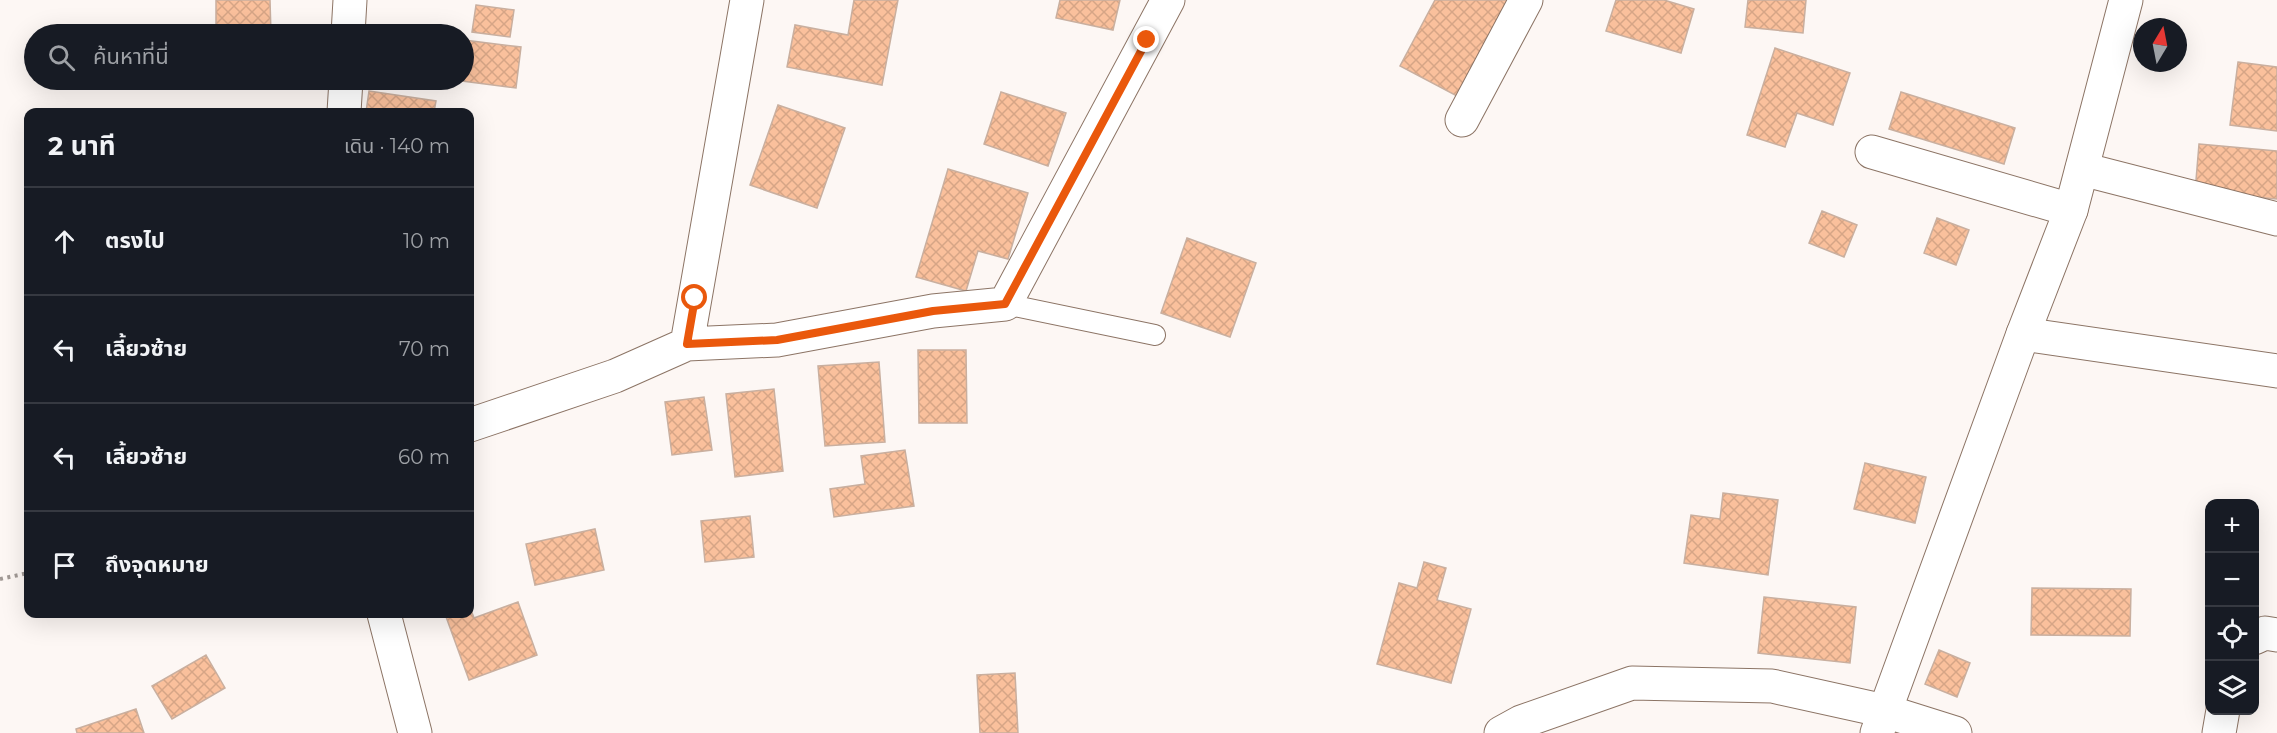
<!DOCTYPE html>
<html lang="th">
<meta charset="utf-8">
<style>
body{margin:0;font-family:Montserrat,"Noto Sans Thai",sans-serif;background:#20242c;color:#f1f3f6}
.controls{position:absolute;right:18px;bottom:18px;display:grid;overflow:hidden;border-radius:12px;box-shadow:0 6px 24px #0002}
.controls button{width:54px;height:54px;display:grid;place-items:center;padding:0;border:0;border-bottom:2px solid #363941;background:#171b24;color:#f1f3f6;font:30px sans-serif}
.compass{position:absolute;left:2133px;top:18px;width:54px;height:54px;border-radius:50%;background:#171b24;box-shadow:0 6px 24px #0002;rotate:10deg}
.stop{position:absolute;width:18px;height:18px;margin:-14px;border:4px solid #ea580c;border-radius:50%;background:#fff}
.stop.end{background:#ea580c;border-color:#fff;box-shadow:0 2px 6px #0008}
.list{margin:0;padding:0;list-style:none}
h2{display:flex;justify-content:space-between;align-items:center;height:78px;margin:0;padding:0 24px;font-size:26px}
h2 small{font-size:20px;font-weight:400;color:#9ea1a6}
.list li{display:grid;grid-template-columns:39px 1fr auto;gap:18px;align-items:center;box-sizing:border-box;height:108px;padding:0 24px;border-top:2px solid #363941}
.list b{display:block;font-size:22px;white-space:nowrap}
.list em{font-size:20px;font-style:normal;color:#9ea1a6}
.icon{flex:none;width:33px;height:33px;fill:none;stroke:currentColor;stroke-width:2;stroke-linecap:round;stroke-linejoin:round}
.map{position:relative;flex:none;width:2277px;height:733px;overflow:hidden}
.search{position:absolute;background:#171b24;box-shadow:0 6px 24px #0002;left:24px;top:24px;width:450px;height:66px;display:flex;align-items:center;gap:15px;box-sizing:border-box;padding:0 21px;border-radius:33px;color:#9ea1a6;font-size:22px}
.panel{position:absolute;background:#171b24;box-shadow:0 6px 24px #0002;left:24px;top:108px;width:450px;height:510px;border-radius:12px}
.map>svg:first-child{display:block}
.building{fill:url(#building-cross-hatch);stroke:#c9af9f;stroke-width:1.5}
.lines{fill:none;stroke-linecap:round;stroke-linejoin:round}
.service-casing{stroke:#8c7465;stroke-width:22}
.minor-casing{stroke:#8c7465;stroke-width:35}
.tertiary-casing{stroke:#8c7465;stroke-width:35}
.path{stroke:#a19995;stroke-width:4;stroke-dasharray:3 4.5;stroke-linecap:butt}
.service{stroke:#fff;stroke-width:20}
.minor{stroke:#fff;stroke-width:33}
.tertiary{stroke:#fff;stroke-width:33}
.route{stroke:#ea580c;stroke-width:8}
</style>
<div class="map">
<svg width="2277" height="733" viewBox="0 0 2277 733">
<defs>
<pattern id="building-cross-hatch" width="8" height="8" patternUnits="userSpaceOnUse" patternTransform="scale(1.5)"><rect width="8" height="8" fill="#fac09c"/><path d="M0 0l8 8M0 8l8-8" fill="none" stroke="#d6a586"/></pattern>
</defs>
<rect width="100%" height="100%" fill="#fdf7f4"/>
<path class="building" d="M 216,0 L 270,0 L 271,34 L 216,34 Z
M 854,0 L 898,0 L 882,85 L 787,67 L 795,25 L 848,35 Z
M 1060,0 L 1120,0 L 1113,30 L 1056,18 Z
M 1435,0 L 1508,0 L 1457,96 L 1400,66 Z
M 1616,0 L 1664,0 L 1694,9 L 1681,53 L 1606,31 Z
M 1748,0 L 1806,0 L 1803,33 L 1745,27 Z
M 476,5 L 514,10 L 510,37 L 472,32 Z
M 464,40 L 521,47 L 516,88 L 454,80 L 464,80 Z
M 1775,48 L 1850,73 L 1833,125 L 1797,113 L 1785,147 L 1747,135 Z
M 2238,62 L 2277,67 L 2277,131 L 2230,125 Z
M 369,91 L 436,101 L 434,112 L 366,112 Z
M 1001,92 L 1066,113 L 1048,166 L 984,144 Z
M 1901,92 L 2015,128 L 2004,164 L 1889,129 Z
M 778,105 L 845,128 L 817,208 L 750,185 Z
M 2199,144 L 2277,151 L 2277,199 L 2195,192 Z
M 948,169 L 1028,193 L 1008,259 L 978,251 L 966,291 L 916,277 Z
M 1822,211 L 1857,225 L 1844,257 L 1809,243 Z
M 1937,218 L 1969,230 L 1956,265 L 1924,253 Z
M 1187,238 L 1256,263 L 1230,337 L 1161,313 Z
M 918,350 L 966,350 L 967,423 L 919,423 Z
M 879,362 L 885,442 L 825,446 L 818,366 Z
M 774,389 L 783,471 L 735,477 L 726,394 Z
M 704,397 L 712,450 L 672,455 L 665,402 Z
M 905,450 L 914,506 L 834,517 L 830,489 L 865,484 L 861,456 Z
M 1865,463 L 1926,477 L 1915,523 L 1854,509 Z
M 1723,493 L 1778,500 L 1768,575 L 1684,563 L 1691,515 L 1720,519 Z
M 750,516 L 754,557 L 705,562 L 701,521 Z
M 595,529 L 604,570 L 535,585 L 526,544 Z
M 1424,562 L 1446,568 L 1437,600 L 1471,609 L 1451,683 L 1377,664 L 1399,583 L 1417,588 Z
M 2032,588 L 2131,589 L 2130,636 L 2031,635 Z
M 1764,597 L 1856,607 L 1850,663 L 1758,653 Z
M 518,602 L 537,655 L 469,680 L 445,614 L 470,614 L 470,607 L 474,618 Z
M 1939,650 L 1970,663 L 1957,697 L 1925,684 Z
M 206,655 L 225,688 L 172,719 L 152,686 Z
M 1015,673 L 1018,733 L 980,733 L 977,675 Z
M 136,709 L 144,733 L 77,733 L 76,729 Z"/>
<g class="lines">
<g class="service-casing">
<path id="service" d="M 1005,304 L 1155,335"/>
</g>
<g class="minor-casing">
<path id="minor" d="M 348,34 L 350,0
M 344,112 L 346,80
M 1462,120 L 1526,0
M 1872,152 L 2071,210
M 2082,169 L 2277,219
M 2023,334 L 2277,371
M 687,344 L 777,340 L 933,311 L 1005,304 L 1168,0
M 470,425 L 615,376 L 687,344 L 747,0
M 384,614 L 415,733
M 2254,638 L 2265,633 L 2277,635
M 1501,733 L 1521,722 L 1632,683 L 1772,686 L 1885,711 L 1955,733
M 2219,733 L 2223,710"/>
</g>
<g class="tertiary-casing">
<path id="tertiary" d="M 1877,733 L 2023,334 L 2071,210 L 2126,0"/>
</g>
<path class="path" d="M 0,579 L 28,573"/>
<use href="#service" class="service"/>
<use href="#minor" class="minor"/>
<use href="#tertiary" class="tertiary"/>
</g>
<g class="lines">
<path class="route" d="M 695,298 L 687,344 L 777,340 L 933,311 L 1005,304 L 1147,40"/>
</g>
</svg>
<div class="controls">
<button>+</button>
<button>−</button>
<button><svg class="icon" aria-label="locate" viewBox="0 0 24 24"><circle cx="12" cy="12" r="6"/><path d="M12 2v4M12 18v4M2 12h4M18 12h4"/></svg></button>
<button><svg class="icon" aria-label="layers" viewBox="0 0 24 24"><path d="M12 4l9 5-9 5-9-5zM3 14l9 5 9-5"/></svg></button>
</div>
<svg class="compass" viewBox="-18 -18 36 36"><path d="M0-13l5 13h-10z" fill="#e53935"/><path d="M0 13l5-13h-10z" fill="#9ea1a6"/></svg>
<div class="stop" style="left:695px;top:298px"></div>
<div class="stop end" style="left:1147px;top:40px"></div>
<div class="search"><svg class="icon" aria-label="search" viewBox="0 0 24 24"><circle cx="10" cy="10" r="6"/><path d="M15 15l6 6"/></svg>ค้นหาที่นี่</div>
<section class="panel">
<h2>2 นาที<small>เดิน · 140 m</small></h2>
<ul class="list">
<li><svg class="icon" aria-label="ahead" viewBox="0 0 24 24"><path d="M12 20V5M6 11l6-6 6 6"/></svg><div><b>ตรงไป</b></div><em>10 m</em></li>
<li><svg class="icon" aria-label="left" viewBox="0 0 24 24"><path d="M17 20v-9H6M10 6l-5 5 5 5"/></svg><div><b>เลี้ยวซ้าย</b></div><em>70 m</em></li>
<li><svg class="icon" aria-label="left" viewBox="0 0 24 24"><path d="M17 20v-9H6M10 6l-5 5 5 5"/></svg><div><b>เลี้ยวซ้าย</b></div><em>60 m</em></li>
<li><svg class="icon" aria-label="arrive" viewBox="0 0 24 24"><path d="M6 21V4h12l-3 4 3 4H6"/></svg><div><b>ถึงจุดหมาย</b></div></li>
</ul>
</section>
</div>
